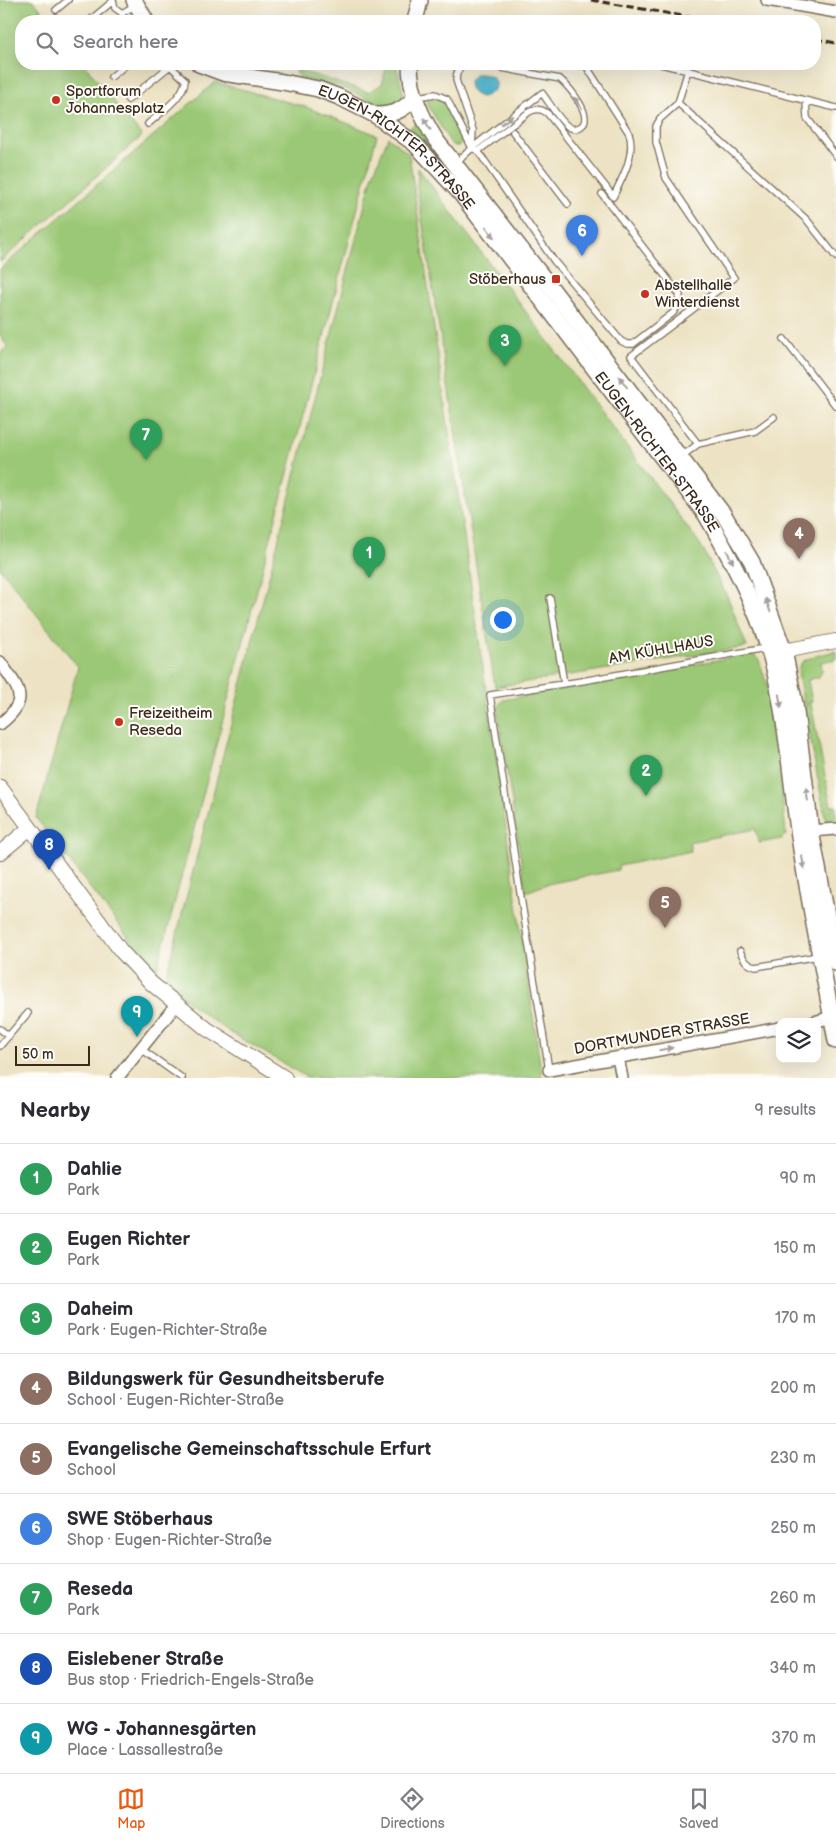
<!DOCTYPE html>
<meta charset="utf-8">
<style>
body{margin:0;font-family:"Balsamiq Sans",sans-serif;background:#f7f7f7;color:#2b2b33}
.controls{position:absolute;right:15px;bottom:15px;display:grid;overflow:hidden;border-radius:10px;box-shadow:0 5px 20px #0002}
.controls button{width:45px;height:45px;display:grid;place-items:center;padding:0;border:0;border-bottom:1px solid #e1e1e2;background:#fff;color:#2b2b33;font:25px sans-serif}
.scale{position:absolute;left:15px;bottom:12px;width:75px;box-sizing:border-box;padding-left:5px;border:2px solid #3b2a1e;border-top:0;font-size:14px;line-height:18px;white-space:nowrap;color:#3b2a1e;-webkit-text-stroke:4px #fdfcf7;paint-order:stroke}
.you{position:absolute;left:502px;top:619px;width:18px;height:18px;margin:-12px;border:4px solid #fff;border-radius:50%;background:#1a73e8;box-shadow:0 0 0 8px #1a73e833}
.badge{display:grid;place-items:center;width:32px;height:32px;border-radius:50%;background:#ea580c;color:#fff;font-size:16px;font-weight:700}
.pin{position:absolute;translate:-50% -41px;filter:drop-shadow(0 1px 2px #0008)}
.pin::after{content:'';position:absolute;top:26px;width:18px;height:15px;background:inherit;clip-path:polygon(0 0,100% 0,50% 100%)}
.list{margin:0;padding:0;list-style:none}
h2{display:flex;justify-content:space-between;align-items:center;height:65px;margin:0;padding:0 20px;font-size:21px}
h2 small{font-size:16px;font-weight:400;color:#7c7c81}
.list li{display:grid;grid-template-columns:32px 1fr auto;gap:15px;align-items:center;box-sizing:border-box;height:70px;padding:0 20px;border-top:1px solid #e1e1e2}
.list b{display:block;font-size:19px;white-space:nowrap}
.list p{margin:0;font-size:16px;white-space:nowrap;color:#7c7c81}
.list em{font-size:16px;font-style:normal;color:#7c7c81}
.icon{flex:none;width:28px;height:28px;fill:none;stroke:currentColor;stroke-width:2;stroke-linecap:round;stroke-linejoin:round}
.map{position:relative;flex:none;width:836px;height:1078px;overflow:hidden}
.search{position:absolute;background:#fff;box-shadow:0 5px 20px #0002;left:15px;right:15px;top:15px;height:55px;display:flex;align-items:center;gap:12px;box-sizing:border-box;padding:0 18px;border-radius:20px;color:#7c7c81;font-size:19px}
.sheet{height:695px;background:#fff}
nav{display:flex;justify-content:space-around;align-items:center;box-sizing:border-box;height:70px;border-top:1px solid #e1e1e2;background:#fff;font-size:14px;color:#7c7c81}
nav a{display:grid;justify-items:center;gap:2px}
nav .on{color:#ea580c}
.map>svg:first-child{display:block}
.green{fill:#9bc876;stroke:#6b794a}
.water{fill:#49b0c8;stroke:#426d73}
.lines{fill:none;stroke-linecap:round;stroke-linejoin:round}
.service-casing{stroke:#796b58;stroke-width:8}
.minor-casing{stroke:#796b58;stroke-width:14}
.tertiary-casing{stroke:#796b58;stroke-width:16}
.secondary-casing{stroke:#796b58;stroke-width:18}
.service{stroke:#fff;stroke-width:5.5}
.minor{stroke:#fff;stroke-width:11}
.tertiary{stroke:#fff;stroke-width:14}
.secondary{stroke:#fff;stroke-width:15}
.rail{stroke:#3b2a1e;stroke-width:3;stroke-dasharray:8 4;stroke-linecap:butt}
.oneway{fill:#a79f9a}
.poi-dot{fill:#c8321e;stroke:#fdfcf7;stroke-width:2}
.labels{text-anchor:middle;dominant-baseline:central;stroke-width:4;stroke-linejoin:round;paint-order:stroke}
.poi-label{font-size:15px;fill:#3b2a1e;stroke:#fdfcf7;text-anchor:start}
.street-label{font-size:15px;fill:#3b2a1e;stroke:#fdfcf7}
</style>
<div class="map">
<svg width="836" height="1078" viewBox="0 0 836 1078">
<rect width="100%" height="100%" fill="#fdfcf7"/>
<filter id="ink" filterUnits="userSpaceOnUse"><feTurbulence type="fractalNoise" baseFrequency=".02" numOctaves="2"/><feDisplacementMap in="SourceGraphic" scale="10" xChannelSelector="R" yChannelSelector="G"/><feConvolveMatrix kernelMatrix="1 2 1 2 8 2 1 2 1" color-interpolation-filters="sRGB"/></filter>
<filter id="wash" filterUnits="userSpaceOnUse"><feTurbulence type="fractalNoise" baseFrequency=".0096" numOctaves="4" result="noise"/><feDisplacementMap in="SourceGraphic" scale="20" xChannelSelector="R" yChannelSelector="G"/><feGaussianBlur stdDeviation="1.12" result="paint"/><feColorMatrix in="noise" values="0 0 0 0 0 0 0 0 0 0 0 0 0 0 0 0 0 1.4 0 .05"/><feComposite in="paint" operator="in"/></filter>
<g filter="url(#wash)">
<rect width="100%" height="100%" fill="#ede3c4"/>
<path class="green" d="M 0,0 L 33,0 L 50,21 L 21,21 L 21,64 L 84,64 L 142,136 L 0,262 Z
M 387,64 L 396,64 L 403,92 L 402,98 L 405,100 L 388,108 L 339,86 L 302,79 L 297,74 L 296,67 L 299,65 L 298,70 L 369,92 L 382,84 Z
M 215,82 L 306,107 L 377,135 L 156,973 L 36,818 L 78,667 L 0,568 L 0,353 L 8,347 L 0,336 L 0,269 Z
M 437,99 C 454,105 458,125 464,140 L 459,146 L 454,146 L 451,144 L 429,107 L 427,101 Z
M 418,122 L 458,182 L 439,158 L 407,130 Z
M 388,137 L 409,154 L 542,1078 L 308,1078 L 228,1031 L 193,1006 L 165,980 L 372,177 Z
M 418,168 L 700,544 L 728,598 L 747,647 L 495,687 L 417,187 Z
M 836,651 L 836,659 L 821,662 L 822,671 L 819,677 L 808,680 L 812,702 L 804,704 C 795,660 791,662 836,651 Z
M 749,654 L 755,656 L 759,660 L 767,685 L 779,762 L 786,835 L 782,839 L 759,843 L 755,829 L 689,842 L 691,851 L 619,866 L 618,870 L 547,884 L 526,892 L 497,708 L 503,700 Z
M 811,704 L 831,806 L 836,805 L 836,824 L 827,826 L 804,706 Z"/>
<path class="water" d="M 475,74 C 498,72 505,89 482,97 C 473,95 469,90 469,81 Z"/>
</g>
<g filter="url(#ink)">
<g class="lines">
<g class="service-casing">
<path id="service" d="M 113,0 L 115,8 L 122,13 L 136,5
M 56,10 L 68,0
M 122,13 L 124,21
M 89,21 L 113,1
M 462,64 L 457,73 L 456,80 L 473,130 L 472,146
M 585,64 L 629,133 C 636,154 622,179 613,197
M 661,64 L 836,108
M 688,70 L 678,103 L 807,220 L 836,257
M 111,77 L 127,64
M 417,97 L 435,94 L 447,99 L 472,148 L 478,151 L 554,261 L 621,341 L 627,344 L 633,344 L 673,313 L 677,307 L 680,295 L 602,194
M 128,100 L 170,66
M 806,101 L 807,118 L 836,156
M 678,103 L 660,119 L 656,126 L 656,142 L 666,178 L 734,278 L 631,356 L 698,444 L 681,457
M 148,124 C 159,114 185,96 185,80 L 168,64
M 513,132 L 568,204
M 478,151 L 529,112 C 536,108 543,109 548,114 L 613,196
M 455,164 L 472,148 L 542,93 C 549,102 560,122 569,127 C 572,129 576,129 580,127 C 596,118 569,87 560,79 L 480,64
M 784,339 L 836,406
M 698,444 L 755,431 L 774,417
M 550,598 L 564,684
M 740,951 C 744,960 747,965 756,967 L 818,956
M 0,1029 L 9,1036
M 0,1046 L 28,1013
M 140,1048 L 182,1078
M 549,1070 L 520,892 L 490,695 L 582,681 L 760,649 L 766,652"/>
</g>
<g class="minor-casing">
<path id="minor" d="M 767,0 L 836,12
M 0,662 C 19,689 31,700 0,724
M 811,831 L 836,829
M 814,1022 L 832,1017
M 618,1058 L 622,1078
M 549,1070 L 780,1028
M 117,1078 L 176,1005"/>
</g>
<g class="tertiary-casing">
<path id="tertiary" d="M 773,653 L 836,641
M 0,787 L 121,951 L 151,983 L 207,1029 L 285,1078
M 0,853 L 30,828"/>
</g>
<g class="secondary-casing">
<g id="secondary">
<path d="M 134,0 L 146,21"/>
<path d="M 415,21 L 420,0"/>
<path id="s1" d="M 199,64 L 223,73 L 283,82 L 318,89 L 339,97 L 375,115 L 415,144 L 461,194 L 706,515 C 736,567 765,622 777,682 C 788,733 791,785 799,836 C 809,905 824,973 836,1041"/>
<path d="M 410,64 C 410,92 421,116 436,140 L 549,285 L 724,515 L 752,562 L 784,651 L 795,704 L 811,831 L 836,963"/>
<path d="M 375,115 C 393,115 403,111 415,97"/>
</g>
</g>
<use href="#service" class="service"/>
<use href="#minor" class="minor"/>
<use href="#tertiary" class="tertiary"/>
<use href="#secondary" class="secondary"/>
<path class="rail" d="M 591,0 L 712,21
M 815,39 L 836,43"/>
</g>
<defs><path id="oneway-solid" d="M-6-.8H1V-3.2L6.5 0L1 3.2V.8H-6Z" transform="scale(1.25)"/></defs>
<g class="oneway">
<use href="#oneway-solid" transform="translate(578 103) rotate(-125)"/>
<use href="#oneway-solid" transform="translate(507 120) rotate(-38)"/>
<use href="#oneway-solid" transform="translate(427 124) rotate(-121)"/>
<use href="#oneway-solid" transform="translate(490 232) rotate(53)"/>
<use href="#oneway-solid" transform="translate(623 382) rotate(-127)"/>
<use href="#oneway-solid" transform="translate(730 557) rotate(63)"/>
<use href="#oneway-solid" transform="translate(768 605) rotate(-109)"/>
<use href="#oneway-solid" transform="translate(780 701) rotate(81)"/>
<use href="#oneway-solid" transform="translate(807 794) rotate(-97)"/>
<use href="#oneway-solid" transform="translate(803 862) rotate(80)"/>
<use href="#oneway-solid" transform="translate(666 1049) rotate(-10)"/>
</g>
</g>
<g class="poi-dot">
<circle cx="56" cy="100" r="5"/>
<rect x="551" y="274" width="10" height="10" rx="2.5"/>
<circle cx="645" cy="294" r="5"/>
<circle cx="119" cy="722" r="5"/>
</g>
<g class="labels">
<g class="poi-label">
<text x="66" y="91">Sportforum<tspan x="66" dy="17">Johannesplatz</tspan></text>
<text x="546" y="279" text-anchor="end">Stöberhaus</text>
<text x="655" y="285">Abstellhalle<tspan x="655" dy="17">Winterdienst</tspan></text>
<text x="129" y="713">Freizeitheim<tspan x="129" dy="17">Reseda</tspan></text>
</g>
<g class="street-label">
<text stroke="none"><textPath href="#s1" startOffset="221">EUGEN-RICHTER-STRASSE</textPath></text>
<text stroke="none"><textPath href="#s1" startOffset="626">EUGEN-RICHTER-STRASSE</textPath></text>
<text transform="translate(661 650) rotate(-10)">AM KÜHLHAUS</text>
<text transform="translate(662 1034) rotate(-10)">DORTMUNDER STRASSE</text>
</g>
</g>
</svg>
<div class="controls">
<button><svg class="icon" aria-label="layers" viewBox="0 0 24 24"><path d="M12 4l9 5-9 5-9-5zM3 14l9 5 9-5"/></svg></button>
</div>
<div class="scale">50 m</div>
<div class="you"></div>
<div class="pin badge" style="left:369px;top:578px;background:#2e9e5b">1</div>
<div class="pin badge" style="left:646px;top:796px;background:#2e9e5b">2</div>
<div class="pin badge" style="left:505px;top:366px;background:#2e9e5b">3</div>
<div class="pin badge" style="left:799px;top:559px;background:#8d6e63">4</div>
<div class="pin badge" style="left:665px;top:928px;background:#8d6e63">5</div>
<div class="pin badge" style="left:582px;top:256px;background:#3f7fe0">6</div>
<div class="pin badge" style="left:146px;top:460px;background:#2e9e5b">7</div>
<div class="pin badge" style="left:49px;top:870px;background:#1a4fb4">8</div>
<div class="pin badge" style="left:137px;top:1037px;background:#0f9aa8">9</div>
<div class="search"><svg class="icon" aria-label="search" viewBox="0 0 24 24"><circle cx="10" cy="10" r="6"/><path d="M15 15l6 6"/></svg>Search here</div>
</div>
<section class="sheet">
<h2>Nearby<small>9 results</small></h2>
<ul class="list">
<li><span class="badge" style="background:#2e9e5b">1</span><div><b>Dahlie</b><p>Park</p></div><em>90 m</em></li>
<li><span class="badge" style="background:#2e9e5b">2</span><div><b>Eugen Richter</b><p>Park</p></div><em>150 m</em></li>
<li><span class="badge" style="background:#2e9e5b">3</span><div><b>Daheim</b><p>Park · Eugen-Richter-Straße</p></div><em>170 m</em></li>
<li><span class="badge" style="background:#8d6e63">4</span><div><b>Bildungswerk für Gesundheitsberufe</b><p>School · Eugen-Richter-Straße</p></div><em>200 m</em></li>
<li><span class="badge" style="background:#8d6e63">5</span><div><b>Evangelische Gemeinschaftsschule Erfurt</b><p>School</p></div><em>230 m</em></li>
<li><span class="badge" style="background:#3f7fe0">6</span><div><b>SWE Stöberhaus</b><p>Shop · Eugen-Richter-Straße</p></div><em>250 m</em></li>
<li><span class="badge" style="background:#2e9e5b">7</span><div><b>Reseda</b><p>Park</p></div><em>260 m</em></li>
<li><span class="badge" style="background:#1a4fb4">8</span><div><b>Eislebener Straße</b><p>Bus stop · Friedrich-Engels-Straße</p></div><em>340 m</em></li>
<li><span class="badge" style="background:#0f9aa8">9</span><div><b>WG - Johannesgärten</b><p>Place · Lassallestraße</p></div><em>370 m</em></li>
</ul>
</section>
<nav>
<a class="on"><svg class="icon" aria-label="map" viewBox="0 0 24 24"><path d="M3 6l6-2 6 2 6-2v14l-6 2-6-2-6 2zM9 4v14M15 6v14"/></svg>Map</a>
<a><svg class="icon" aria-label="directions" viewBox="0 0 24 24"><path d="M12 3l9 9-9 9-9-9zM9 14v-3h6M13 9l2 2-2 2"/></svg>Directions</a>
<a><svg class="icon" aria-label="saved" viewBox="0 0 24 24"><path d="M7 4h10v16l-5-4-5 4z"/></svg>Saved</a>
</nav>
